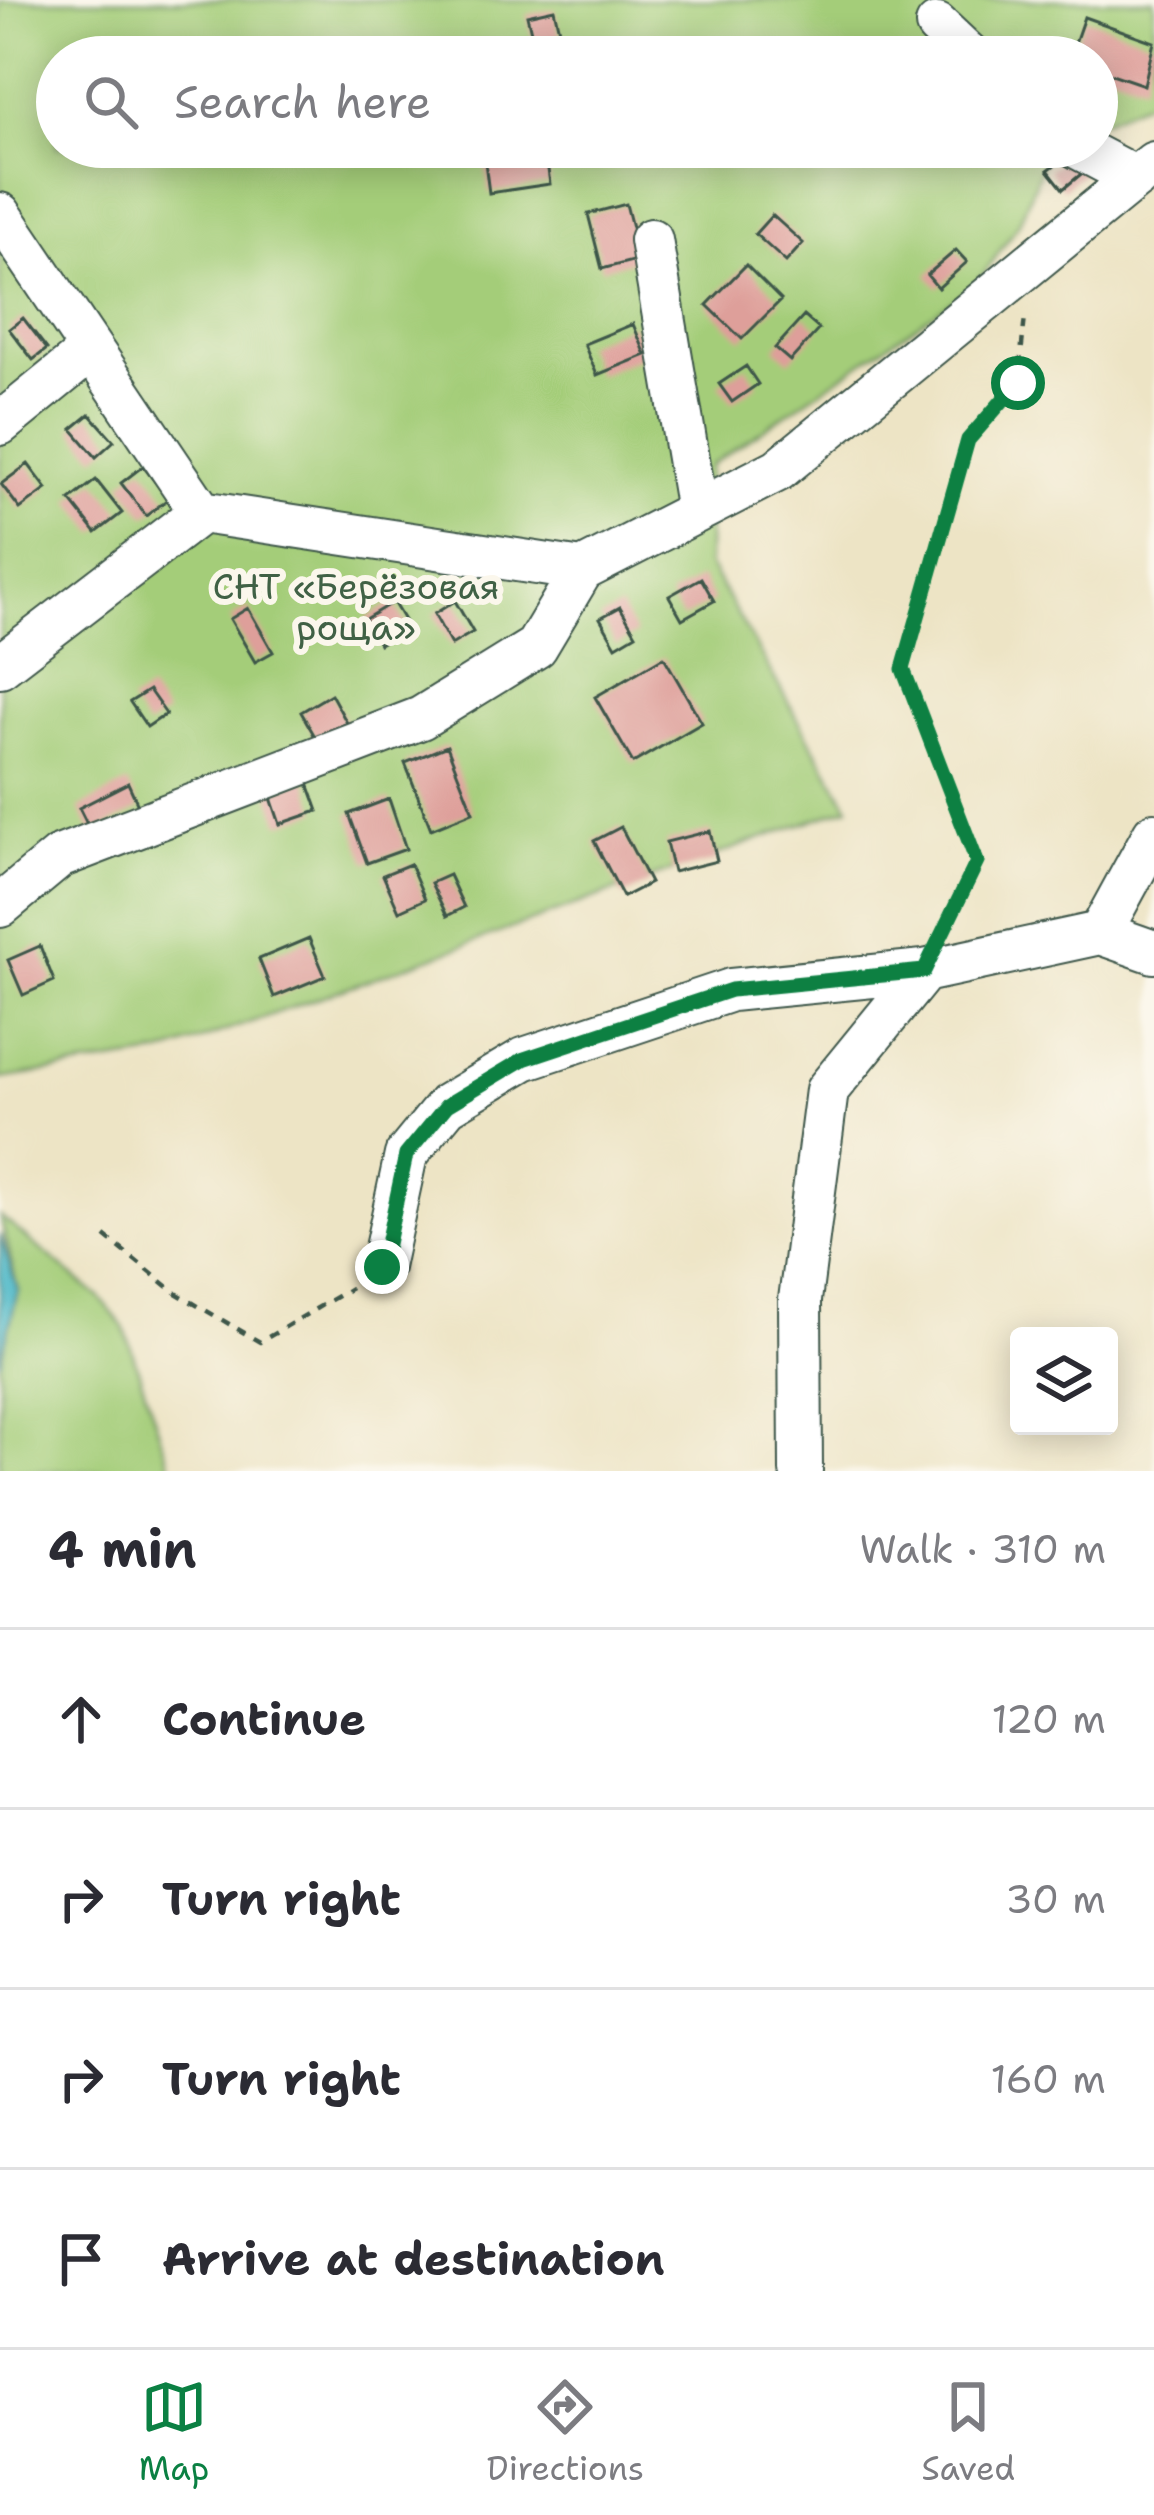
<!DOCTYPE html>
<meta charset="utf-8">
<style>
body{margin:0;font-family:"Shantell Sans",sans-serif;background:#f7f7f7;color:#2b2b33}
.controls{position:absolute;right:36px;bottom:36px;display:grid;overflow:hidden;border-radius:12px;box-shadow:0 6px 30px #0003}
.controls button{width:108px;height:108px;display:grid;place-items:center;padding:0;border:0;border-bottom:3px solid #e1e1e2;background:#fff;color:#2b2b33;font:60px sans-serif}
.stop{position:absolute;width:36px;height:36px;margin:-27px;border:9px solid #0b8043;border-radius:50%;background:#fff}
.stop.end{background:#0b8043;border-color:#fff;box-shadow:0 3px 12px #0008}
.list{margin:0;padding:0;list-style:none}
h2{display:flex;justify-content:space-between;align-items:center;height:156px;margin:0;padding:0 48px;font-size:51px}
h2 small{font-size:39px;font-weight:400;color:#7c7c81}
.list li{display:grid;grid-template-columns:78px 1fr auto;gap:36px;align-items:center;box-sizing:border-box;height:180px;padding:0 48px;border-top:3px solid #e1e1e2}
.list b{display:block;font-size:45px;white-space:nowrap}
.list em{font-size:39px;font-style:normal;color:#7c7c81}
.icon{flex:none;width:66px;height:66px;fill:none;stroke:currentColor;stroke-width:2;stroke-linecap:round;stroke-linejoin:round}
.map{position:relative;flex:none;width:1154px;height:1471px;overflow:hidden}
.search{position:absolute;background:#fff;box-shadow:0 6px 30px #0003;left:36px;right:36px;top:36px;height:132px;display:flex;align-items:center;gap:30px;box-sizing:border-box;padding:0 42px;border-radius:66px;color:#7c7c81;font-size:45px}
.sheet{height:876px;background:#fff}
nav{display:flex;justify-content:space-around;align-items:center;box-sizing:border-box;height:168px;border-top:3px solid #e1e1e2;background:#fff;font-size:33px;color:#7c7c81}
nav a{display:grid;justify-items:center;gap:6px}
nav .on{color:#0b8043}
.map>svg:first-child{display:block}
.green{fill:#a4cd79;stroke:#628556;stroke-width:3}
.water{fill:#4cb8c8;stroke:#367a7e;stroke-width:3}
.building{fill:#de9f9a}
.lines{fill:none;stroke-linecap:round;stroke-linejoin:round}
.minor-casing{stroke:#3e564a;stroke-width:46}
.path{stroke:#3e564a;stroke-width:4.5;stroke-dasharray:9 9;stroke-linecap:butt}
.minor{stroke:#fff;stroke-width:42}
.route{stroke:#0b8043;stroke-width:15}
.labels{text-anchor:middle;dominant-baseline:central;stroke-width:12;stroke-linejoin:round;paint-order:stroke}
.park-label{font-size:36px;fill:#406145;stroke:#fbf7ec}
</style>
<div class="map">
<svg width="1154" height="1471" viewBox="0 0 1154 1471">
<rect width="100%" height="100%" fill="#fbf7ec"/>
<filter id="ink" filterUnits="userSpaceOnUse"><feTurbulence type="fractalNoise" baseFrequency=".00833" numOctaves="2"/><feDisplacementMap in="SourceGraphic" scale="24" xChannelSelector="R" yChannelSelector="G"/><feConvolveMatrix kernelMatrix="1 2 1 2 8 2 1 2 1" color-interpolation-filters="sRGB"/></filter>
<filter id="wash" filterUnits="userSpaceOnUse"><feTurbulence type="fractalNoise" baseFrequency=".004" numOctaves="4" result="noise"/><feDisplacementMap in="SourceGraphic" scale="48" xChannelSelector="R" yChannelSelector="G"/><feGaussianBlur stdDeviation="2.7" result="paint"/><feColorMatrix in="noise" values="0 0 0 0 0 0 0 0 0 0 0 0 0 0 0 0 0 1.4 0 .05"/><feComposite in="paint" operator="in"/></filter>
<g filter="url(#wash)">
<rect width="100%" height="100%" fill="#ede4c5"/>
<path class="green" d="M 26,0 L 1154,0 L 1154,98 L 1097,123 L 1097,57 L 57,57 L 57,147 L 1056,147 L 1046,155 L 1019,223 L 977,284 L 709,466 L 708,564 L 849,807 L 162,1054 L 0,1079 L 0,2 Z
M 0,1216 L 100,1298 L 124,1327 L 172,1471 L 0,1471 L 0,1363 L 18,1290 Z"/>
<path class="water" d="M 0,1234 L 18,1290 L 0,1363 Z"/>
<g id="blocks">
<path class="building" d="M 554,9 L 562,43 L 535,49 L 527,15 Z
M 1084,17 L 1154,42 L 1144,85 L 1097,69 L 1097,57 L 1070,57 Z
M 483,147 L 545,147 L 550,184 L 489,193 Z
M 581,147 L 623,147 L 623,150 L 582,155 Z
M 1072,152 L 1086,170 L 1063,189 L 1048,170 Z
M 626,204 L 640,259 L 602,269 L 588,214 Z
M 772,215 L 803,243 L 786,262 L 755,234 Z
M 956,250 L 967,262 L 938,288 L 927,275 Z
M 746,265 L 781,300 L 742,339 L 707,305 Z
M 804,316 L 819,329 L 790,361 L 775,348 Z
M 23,318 L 47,349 L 33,360 L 9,329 Z
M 633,324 L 646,355 L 597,375 L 584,344 Z
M 746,366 L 758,384 L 732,402 L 719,384 Z
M 90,414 L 114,441 L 96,457 L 72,429 Z
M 28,464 L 47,489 L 20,509 L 1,484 Z
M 143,466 L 168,499 L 146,516 L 121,483 Z
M 96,480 L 122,513 L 96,533 L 70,500 Z
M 701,578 L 714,601 L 682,619 L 669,596 Z
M 455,601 L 473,632 L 451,645 L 434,614 Z
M 393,602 L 408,627 L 379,644 L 365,619 Z
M 620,607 L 636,634 L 616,646 L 600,618 Z
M 248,608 L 273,652 L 255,662 L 230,619 Z
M 664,657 L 702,723 L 633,763 L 595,697 Z
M 149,690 L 166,714 L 147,727 L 130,702 Z
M 331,694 L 347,723 L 317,740 L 301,712 Z
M 447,746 L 473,812 L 431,829 L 405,763 Z
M 306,778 L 318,811 L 280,824 L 269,792 Z
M 128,783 L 140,809 L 92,834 L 79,808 Z
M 389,799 L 406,849 L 367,863 L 349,814 Z
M 621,827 L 650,883 L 623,897 L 594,841 Z
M 710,831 L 717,861 L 673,872 L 666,842 Z
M 410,864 L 425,899 L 399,911 L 383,875 Z
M 449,875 L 464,907 L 447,916 L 431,883 Z
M 309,938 L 325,976 L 274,997 L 259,959 Z
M 40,946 L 54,981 L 23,995 L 8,960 Z"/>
</g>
</g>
<g filter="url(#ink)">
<use href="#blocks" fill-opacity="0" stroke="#3e564a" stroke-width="3"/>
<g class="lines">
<g class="minor-casing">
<path id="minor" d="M 937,25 L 971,57
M 1077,147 L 1136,178
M 0,214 L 201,512 L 582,570
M 651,240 L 697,511
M 0,424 L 91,350
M 0,666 L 201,512
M 0,906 L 59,857 L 421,718 L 536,647 L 582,570 L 778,470 L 1154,163
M 1100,933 L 1154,834
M 382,1267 L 406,1155 L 447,1105 L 524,1059 L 731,990 L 924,971
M 801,1471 L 800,1300 L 827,1090 L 924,971 L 1100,933 L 1154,952"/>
</g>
<path class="path" d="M 945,929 L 977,862 L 903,669 L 968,440 L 1018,383 L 1025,317
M 105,1236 L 176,1293 L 260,1342 L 351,1288"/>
<use href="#minor" class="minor"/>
</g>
</g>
<g class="lines" filter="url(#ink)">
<path class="route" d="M 382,1267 L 406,1155 L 447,1105 L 524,1059 L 731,990 L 924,971 L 977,862 L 903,669 L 968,440 L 1018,383"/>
</g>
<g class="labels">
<g class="park-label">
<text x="356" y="586">СНТ «Берёзовая<tspan x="356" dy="41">роща»</tspan></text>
</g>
</g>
</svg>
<div class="controls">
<button><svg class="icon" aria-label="layers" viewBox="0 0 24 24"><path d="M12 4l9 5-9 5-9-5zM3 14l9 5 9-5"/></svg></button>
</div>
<div class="stop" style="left:1018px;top:383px"></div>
<div class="stop end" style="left:382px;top:1267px"></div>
<div class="search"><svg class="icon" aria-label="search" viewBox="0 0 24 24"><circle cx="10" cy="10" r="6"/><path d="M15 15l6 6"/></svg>Search here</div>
</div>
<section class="sheet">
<h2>4 min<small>Walk · 310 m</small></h2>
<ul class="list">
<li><svg class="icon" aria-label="ahead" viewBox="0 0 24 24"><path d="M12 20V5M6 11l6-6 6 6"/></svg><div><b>Continue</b></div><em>120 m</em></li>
<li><svg class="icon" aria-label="right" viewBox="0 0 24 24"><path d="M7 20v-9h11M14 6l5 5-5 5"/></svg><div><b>Turn right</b></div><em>30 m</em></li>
<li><svg class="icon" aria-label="right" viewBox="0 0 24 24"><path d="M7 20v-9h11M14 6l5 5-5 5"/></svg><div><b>Turn right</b></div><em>160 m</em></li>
<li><svg class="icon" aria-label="arrive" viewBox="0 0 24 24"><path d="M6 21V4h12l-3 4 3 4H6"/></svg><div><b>Arrive at destination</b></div></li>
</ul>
</section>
<nav>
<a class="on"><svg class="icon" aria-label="map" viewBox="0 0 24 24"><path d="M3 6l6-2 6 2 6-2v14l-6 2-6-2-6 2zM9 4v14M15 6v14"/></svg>Map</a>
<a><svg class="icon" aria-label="directions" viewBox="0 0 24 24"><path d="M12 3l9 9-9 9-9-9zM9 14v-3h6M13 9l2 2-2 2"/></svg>Directions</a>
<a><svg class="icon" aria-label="saved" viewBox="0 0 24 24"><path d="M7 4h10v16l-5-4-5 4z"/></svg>Saved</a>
</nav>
